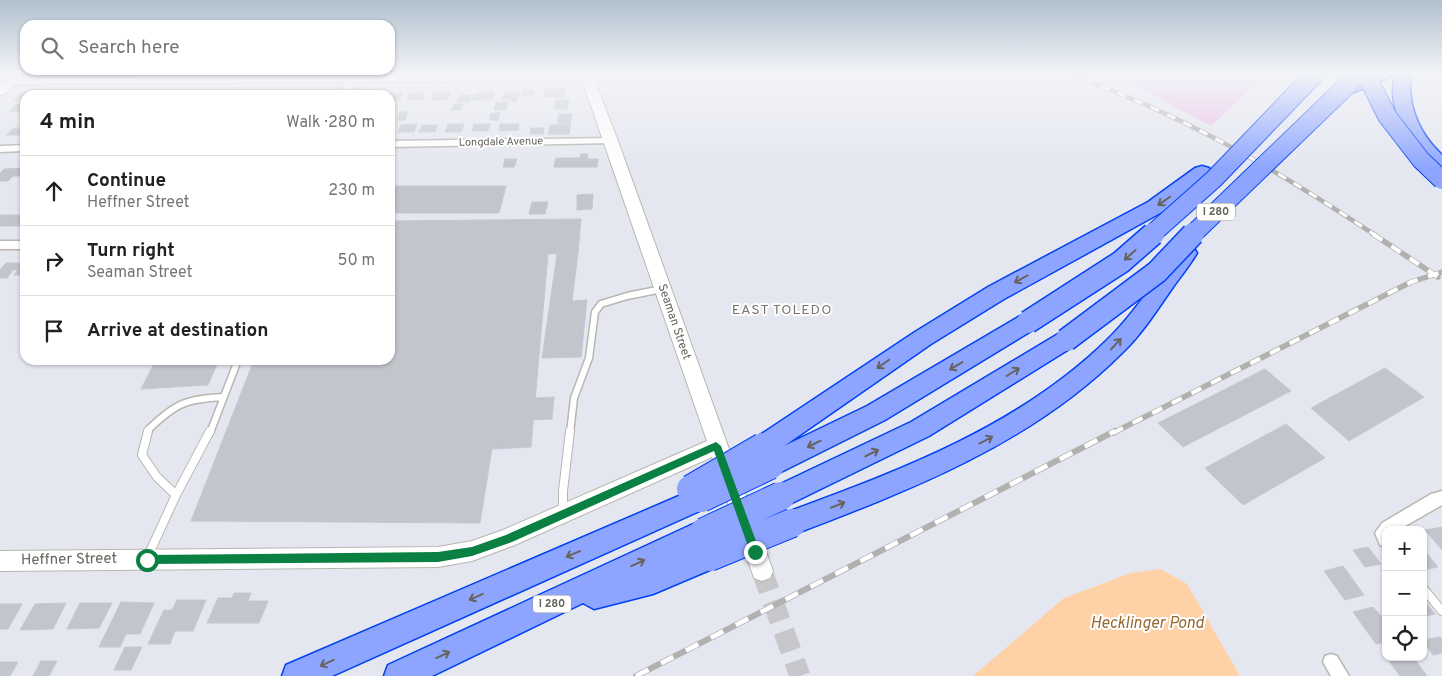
<!DOCTYPE html>
<meta charset="utf-8">
<style>
body{margin:0;font-family:Overpass,sans-serif;background:#f2f2f2;color:#202124}
.controls{position:absolute;right:15px;bottom:15px;display:grid;overflow:hidden;border-radius:10px;box-shadow:0 1px 4px #0004}
.controls button{width:45px;height:45px;display:grid;place-items:center;padding:0;border:0;border-bottom:1px solid #e0e0e0;background:#fff;color:#202124;font:25px sans-serif}
.stop{position:absolute;width:15px;height:15px;margin:-11px;border:4px solid #0b8043;border-radius:50%;background:#fff}
.stop.end{background:#0b8043;border-color:#fff;box-shadow:0 1px 5px #0008}
.list{margin:0;padding:0;list-style:none}
h2{display:flex;justify-content:space-between;align-items:center;height:65px;margin:0;padding:0 20px;font-size:21px}
h2 small{font-size:16px;font-weight:400;color:#757577}
.list li{display:grid;grid-template-columns:32px 1fr auto;gap:15px;align-items:center;box-sizing:border-box;height:70px;padding:0 20px;border-top:1px solid #e0e0e0}
.list b{display:block;font-size:19px;white-space:nowrap}
.list p{margin:0;font-size:16px;white-space:nowrap;color:#757577}
.list em{font-size:16px;font-style:normal;color:#757577}
.icon{flex:none;width:28px;height:28px;fill:none;stroke:currentColor;stroke-width:2;stroke-linecap:round;stroke-linejoin:round}
.map{position:relative;flex:none;width:1442px;height:676px;overflow:hidden}
.search{position:absolute;background:#fff;box-shadow:0 1px 4px #0004;left:20px;top:20px;width:375px;height:55px;display:flex;align-items:center;gap:12px;box-sizing:border-box;padding:0 18px;border-radius:15px;color:#757577;font-size:19px}
.panel{position:absolute;background:#fff;box-shadow:0 1px 4px #0004;left:20px;top:90px;width:375px;height:275px;border-radius:15px}
.map>svg:first-child{display:block}
.green{fill:#eabfe8}
.water{fill:#ffd1a6}
.building{fill:#c2c5cb;stroke:#c2c8d6}
.lines{fill:none;stroke-linecap:round;stroke-linejoin:round}
.secondary-tunnel{stroke:#c6c6cb;stroke-width:21;stroke-dasharray:21 11;stroke-linecap:butt}
.lane-far1-casing{stroke:#b9b6b0;stroke-width:9}
.lane-casing{stroke:#b9b6b0;stroke-width:10}
.street-casing{stroke:#b9b6b0;stroke-width:3}
.secondary-casing{stroke:#b9b6af;stroke-width:2}
.highway-casing{stroke:#0041f5;stroke-width:3}
.lane-far1{stroke:#fff;stroke-width:6}
.lane{stroke:#fff;stroke-width:8}
.street{fill:#fff;fill-rule:evenodd}
.secondary{fill:#fff;fill-rule:evenodd}
.highway{fill:#8da5ff;fill-rule:evenodd}
.rail-far2-casing{stroke:#b2b1af;stroke-width:4.5}
.rail-far1-casing{stroke:#b2b1af;stroke-width:5.5}
.rail-casing{stroke:#b2b1af;stroke-width:6}
.rail-far2{stroke:#fff;stroke-width:3;stroke-dasharray:9;stroke-linecap:butt}
.rail-far1{stroke:#fff;stroke-width:4;stroke-dasharray:11;stroke-linecap:butt}
.rail{stroke:#fff;stroke-width:4.5;stroke-dasharray:14;stroke-linecap:butt}
.highway-bridge-far2-casing{stroke:#0041f5;stroke-width:20;stroke-linecap:butt}
.highway-bridge-far1-casing{stroke:#0041f5;stroke-width:25;stroke-linecap:butt}
.highway-bridge-casing{stroke:#0041f5;stroke-width:30;stroke-linecap:butt}
.highway-bridge-far2{stroke:#8da5ff;stroke-width:18}
.highway-bridge-far1{stroke:#8da5ff;stroke-width:22}
.highway-bridge{stroke:#8da5ff;stroke-width:28}
.oneway{stroke:#67635c}
.route{fill:#0b8043}
.labels{text-anchor:middle;dominant-baseline:central;stroke-width:4;stroke-linejoin:round;paint-order:stroke}
.far-street-label{font-size:11px;fill:#67635c;stroke:#fff}
.shield{fill:#fff;stroke:#95928d;stroke-width:1}
.shield-label{font-size:11px;font-weight:bold;fill:#67635c}
.street-label{font-size:12px;fill:#67635c;stroke:#fff}
.neighbourhood-label{font-size:14px;letter-spacing:1px;fill:#79746d;stroke:#fff}
.near-street-label{font-size:15px;fill:#67635c;stroke:#fff}
.near-water-label{font-size:16px;font-style:italic;fill:#956830;stroke:#fff}
</style>
<div class="map">
<svg width="1442" height="676" viewBox="0 0 1442 676">
<rect width="100%" height="100%" fill="#e5e7f0"/>
<path class="green" d="M 1113,74 L 1267,74 L 1211,126 Z"/>
<path class="water" d="M 1160,569 L 1187,584 L 1240,676 L 973,676 L 1064,598 L 1131,573 Z"/>
<path class="building" d="M 546,88 L 566,88 L 564,97 L 543,97 Z
M 524,90 L 535,90 L 534,96 L 522,96 Z
M 22,92 L 41,92 L 39,95 L 25,95 L 25,101 L 14,101 Z
M 434,92 L 450,92 L 447,100 L 431,100 Z
M 479,92 L 495,92 L 493,99 L 481,99 L 481,101 L 470,99 L 469,102 L 457,102 L 460,95 L 478,95 Z
M 177,93 L 206,93 L 205,95 L 175,95 Z
M 386,93 L 402,93 L 399,100 L 390,100 L 390,95 L 385,95 Z
M 410,93 L 425,93 L 422,100 L 407,99 Z
M 504,93 L 519,93 L 517,102 L 511,102 L 512,99 L 502,99 Z
M 556,100 L 569,100 L 567,109 L 554,109 Z
M 496,102 L 508,102 L 506,110 L 494,110 Z
M 16,104 L 25,104 L 25,111 L 9,112 Z
M 454,104 L 463,104 L 461,110 L 451,110 Z
M 400,112 L 408,112 L 405,120 L 397,120 Z
M 491,113 L 500,113 L 498,120 L 489,120 Z
M 559,114 L 572,114 L 570,123 L 557,123 Z
M 417,124 L 414,132 L 398,132 L 401,125 Z
M 448,124 L 464,124 L 461,132 L 445,132 Z
M 474,124 L 490,124 L 488,131 L 472,131 Z
M 500,124 L 519,124 L 518,130 L 499,131 Z
M 571,124 L 569,134 L 548,134 L 550,125 Z
M 422,125 L 438,125 L 435,132 L 419,132 Z
M 14,128 L 25,128 L 19,135 L 6,135 Z
M 531,128 L 544,128 L 543,134 L 530,134 Z
M 581,154 L 588,154 L 587,159 L 598,159 L 597,167 L 554,167 L 556,158 L 580,158 Z
M 505,159 L 517,159 L 514,167 L 503,167 Z
M 25,168 L 21,176 L 13,176 L 8,181 L 0,181 L 0,173 L 4,169 Z
M 390,186 L 506,186 L 499,213 L 390,213 Z
M 593,194 L 592,209 L 577,210 L 577,195 Z
M 532,202 L 548,202 L 545,214 L 529,214 Z
M 25,213 L 25,220 L 20,226 L 0,226 L 0,215 L 23,215 Z
M 581,219 L 578,253 L 548,254 L 531,447 L 492,449 L 480,523 L 191,521 L 254,360 L 390,360 L 390,221 Z
M 578,253 L 572,301 L 587,300 L 581,357 L 542,358 L 557,254 Z
M 6,263 L 25,263 L 25,275 L 14,275 L 18,270 L 13,270 L 7,278 L 0,278 L 0,270 Z
M 156,360 L 219,360 L 208,385 L 141,389 Z
M 1385,368 L 1424,397 L 1349,441 L 1311,408 Z
M 1265,369 L 1291,391 L 1183,447 L 1158,423 Z
M 554,397 L 552,419 L 533,420 L 535,398 Z
M 1286,424 L 1325,458 L 1243,505 L 1205,468 Z
M 1442,527 L 1442,550 L 1425,530 Z
M 1368,547 L 1381,564 L 1365,567 L 1353,550 Z
M 1423,549 L 1438,567 L 1423,570 Z
M 1343,566 L 1364,595 L 1345,600 L 1324,571 Z
M 234,593 L 251,593 L 248,601 L 268,601 L 259,623 L 207,623 L 218,598 L 232,598 Z
M 1423,599 L 1435,614 L 1423,617 Z
M 177,600 L 206,600 L 193,631 L 175,631 L 170,644 L 148,644 L 164,610 L 172,610 Z
M 121,602 L 154,603 L 140,634 L 126,634 L 120,647 L 99,647 Z
M 66,603 L 53,629 L 20,630 L 35,604 Z
M 80,603 L 112,603 L 99,628 L 67,629 Z
M 0,604 L 22,604 L 8,629 L 0,629 Z
M 1373,607 L 1386,621 L 1386,642 L 1376,644 L 1353,612 Z
M 1440,637 L 1442,640 L 1442,653 L 1433,655 L 1423,640 Z
M 125,647 L 142,647 L 131,670 L 114,670 Z
M 1386,657 L 1413,657 L 1427,676 L 1400,676 Z
M 41,661 L 57,661 L 49,676 L 33,676 Z
M 0,662 L 18,662 L 10,676 L 0,676 Z"/>
<g class="lines">
<path class="secondary-tunnel" d="M 762,571 L 800,676"/>
<g class="lane-far1-casing">
<path id="lane-far1" d="M 148,433 L 149,429 C 176,403 186,399 223,397
M 210,433 L 238,360
M 570,433 L 574,398 L 589,358 L 595,312 L 601,304 L 627,296 L 662,289"/>
</g>
<g class="lane-casing">
<path id="lane" d="M 148,431 L 142,455 L 157,477 L 176,495
M 563,511 L 563,491 L 570,431
M 148,556 L 176,495 L 210,431
M 1423,588 L 1442,611"/>
</g>
<g class="street-casing">
<path id="street" d="M 587,75 L 592,78 L 590,80 L 355,82 L 349,95 L 339,95 L 346,82 L 10,84 L 5,81 L 10,78 Z
M 611,138 L 614,139 L 614,143 L 390,147 L 390,141 Z
M 25,145 L 25,151 L 0,152 L 0,146 Z
M 0,241 L 25,241 L 25,249 L 0,249 Z
M 1442,491 L 1442,505 L 1398,530 L 1386,530 L 1386,547 L 1380,545 L 1375,533 L 1382,523 L 1431,494 Z
M 1331,654 L 1337,656 L 1349,676 L 1331,676 L 1323,662 L 1325,656 Z"/>
</g>
<g class="secondary-casing">
<path id="secondary" d="M 9,74 L 23,74 L 5,94 L 0,95 L 0,84 Z
M 580,74 L 592,74 L 618,141 L 773,571 L 770,578 L 762,581 L 754,578 L 712,457 L 515,545 L 472,561 L 438,567 L 0,571 L 0,551 L 438,547 L 472,541 L 503,530 L 707,441 Z"/>
</g>
<g class="highway-casing">
<path id="highway" d="M 1368,74 L 1392,74 L 1390,77 L 1354,92 L 1342,92 L 1340,88 L 1342,84 Z
M 1395,74 L 1411,74 C 1407,106 1419,133 1442,155 L 1442,171 C 1421,165 1397,123 1394,102 C 1392,93 1393,84 1395,74 Z
M 1202,166 L 1209,168 L 1211,172 L 1209,176 L 1162,212 L 1004,299 L 931,344 L 784,446 L 867,406 L 1020,316 L 1028,314 L 1036,316 L 1039,322 L 1036,328 L 885,420 L 779,473 L 770,476 L 761,473 L 757,465 L 761,457 L 754,455 L 750,447 L 754,439 L 915,332 L 988,287 L 1148,202 L 1195,168 Z
M 1187,246 L 1194,248 L 1197,253 C 1190,265 1181,276 1173,287 C 1157,310 1142,334 1122,353 C 1031,444 910,490 792,535 L 782,532 L 779,523 L 782,514 C 898,471 1017,428 1107,340 C 1135,313 1156,278 1180,248 Z
M 1066,331 L 1074,334 L 1077,340 L 1074,346 L 929,436 L 790,504 L 781,508 L 772,504 L 768,496 L 772,488 L 911,422 L 1058,334 Z
M 695,489 L 704,493 L 708,501 L 704,509 L 332,676 L 282,676 L 286,665 Z
M 704,519 L 714,523 L 718,532 L 714,541 L 699,548 L 709,544 L 719,548 L 723,557 L 719,566 L 653,594 L 594,609 L 583,603 L 432,676 L 384,676 L 388,665 Z"/>
</g>
<use href="#lane-far1" class="lane-far1"/>
<use href="#lane" class="lane"/>
<use href="#street" class="street"/>
<use href="#secondary" class="secondary"/>
<use href="#highway" class="highway"/>
<g class="rail-far2-casing">
<path id="rail-far2" d="M 1067,74 C 1179,112 1277,170 1375,235"/>
</g>
<g class="rail-far1-casing">
<path id="rail-far1" d="M 1373,234 L 1438,277
M 1113,433 L 1411,282 L 1442,272"/>
</g>
<g class="rail-casing">
<path id="rail" d="M 636,676 L 1115,431"/>
</g>
<use href="#rail-far2" class="rail-far2"/>
<use href="#rail-far1" class="rail-far1"/>
<use href="#rail" class="rail"/>
<g class="highway-bridge-far2-casing">
<path id="highway-bridge-far2" d="M 1366,74 L 1387,116 L 1421,160 L 1442,180
M 1151,235 L 1214,179 L 1315,74
M 1192,235 L 1359,74"/>
</g>
<g class="highway-bridge-far1-casing">
<path id="highway-bridge-far1" d="M 1028,322 L 1121,262 L 1153,234
M 1066,340 L 1157,272 L 1193,234"/>
</g>
<g class="highway-bridge-casing">
<path id="highway-bridge" d="M 691,489 L 763,447
M 701,498 L 770,465
M 704,532 L 781,496
M 709,557 L 792,523"/>
</g>
<use href="#highway-bridge-far2" class="highway-bridge-far2"/>
<use href="#highway-bridge-far1" class="highway-bridge-far1"/>
<use href="#highway-bridge" class="highway-bridge"/>
</g>
<defs><path id="oneway-shaft" d="M-6 0H5M1.5-3L5.5 0L1.5 3" fill="none" stroke-width="1.6" stroke-linecap="round" stroke-linejoin="round" transform="scale(1.25)"/></defs>
<g class="oneway">
<use href="#oneway-shaft" transform="translate(1164 201) rotate(145)"/>
<use href="#oneway-shaft" transform="translate(1130 255) rotate(138)"/>
<use href="#oneway-shaft" transform="translate(1021 279) rotate(151)"/>
<use href="#oneway-shaft" transform="translate(1116 344) rotate(-47)"/>
<use href="#oneway-shaft" transform="translate(883 364) rotate(145)"/>
<use href="#oneway-shaft" transform="translate(956 366) rotate(149)"/>
<use href="#oneway-shaft" transform="translate(1013 372) rotate(-32)"/>
<use href="#oneway-shaft" transform="translate(986 440) rotate(-28)"/>
<use href="#oneway-shaft" transform="translate(814 444) rotate(154)"/>
<use href="#oneway-shaft" transform="translate(872 453) rotate(-27)"/>
<use href="#oneway-shaft" transform="translate(838 505) rotate(-21)"/>
<use href="#oneway-shaft" transform="translate(573 554) rotate(157)"/>
<use href="#oneway-shaft" transform="translate(638 563) rotate(-25)"/>
<use href="#oneway-shaft" transform="translate(476 597) rotate(156)"/>
<use href="#oneway-shaft" transform="translate(443 655) rotate(-25)"/>
<use href="#oneway-shaft" transform="translate(327 663) rotate(156)"/>
</g>
<linearGradient id="sky" x2="0" y2="1"><stop stop-color="#b1c0ce"/><stop offset="0.44" stop-color="#f3f4f8"/><stop offset="1" stop-color="#f3f4f8" stop-opacity="0"/></linearGradient>
<rect width="1442" height="169" fill="url(#sky)"/>
<path class="route" d="M 716,442 L 721,446 L 760,552 L 755,557 L 750,552 L 714,451 L 512,542 L 472,556 L 438,562 L 147,564 L 142,560 L 147,555 L 438,552 L 472,547 L 506,535 Z"/>
<g class="labels">
<g class="far-street-label">
<text transform="translate(501 142) rotate(-1)">Longdale Avenue</text>
</g>
<g class="shield">
<rect x="1197" y="203.5" width="38" height="17" rx="4"/>
<rect x="533" y="595.5" width="38" height="17" rx="4"/>
</g>
<g class="shield-label">
<text x="1216" y="212">I 280</text>
<text x="552" y="604">I 280</text>
</g>
<g class="street-label">
<text transform="translate(674 322) rotate(71)">Seaman Street</text>
</g>
<g class="neighbourhood-label">
<text x="782" y="310">EAST TOLEDO</text>
</g>
<g class="near-street-label">
<text transform="translate(69 560) rotate(-1)">Heffner Street</text>
</g>
<g class="near-water-label">
<text x="1147" y="624">Hecklinger Pond</text>
</g>
</g>
</svg>
<div class="controls">
<button>+</button>
<button>−</button>
<button><svg class="icon" aria-label="locate" viewBox="0 0 24 24"><circle cx="12" cy="12" r="6"/><path d="M12 2v4M12 18v4M2 12h4M18 12h4"/></svg></button>
</div>
<div class="stop" style="left:147px;top:560px"></div>
<div class="stop end" style="left:755px;top:552px"></div>
<div class="search"><svg class="icon" aria-label="search" viewBox="0 0 24 24"><circle cx="10" cy="10" r="6"/><path d="M15 15l6 6"/></svg>Search here</div>
<section class="panel">
<h2>4 min<small>Walk · 280 m</small></h2>
<ul class="list">
<li><svg class="icon" aria-label="ahead" viewBox="0 0 24 24"><path d="M12 20V5M6 11l6-6 6 6"/></svg><div><b>Continue</b><p>Heffner Street</p></div><em>230 m</em></li>
<li><svg class="icon" aria-label="right" viewBox="0 0 24 24"><path d="M7 20v-9h11M14 6l5 5-5 5"/></svg><div><b>Turn right</b><p>Seaman Street</p></div><em>50 m</em></li>
<li><svg class="icon" aria-label="arrive" viewBox="0 0 24 24"><path d="M6 21V4h12l-3 4 3 4H6"/></svg><div><b>Arrive at destination</b></div></li>
</ul>
</section>
</div>
